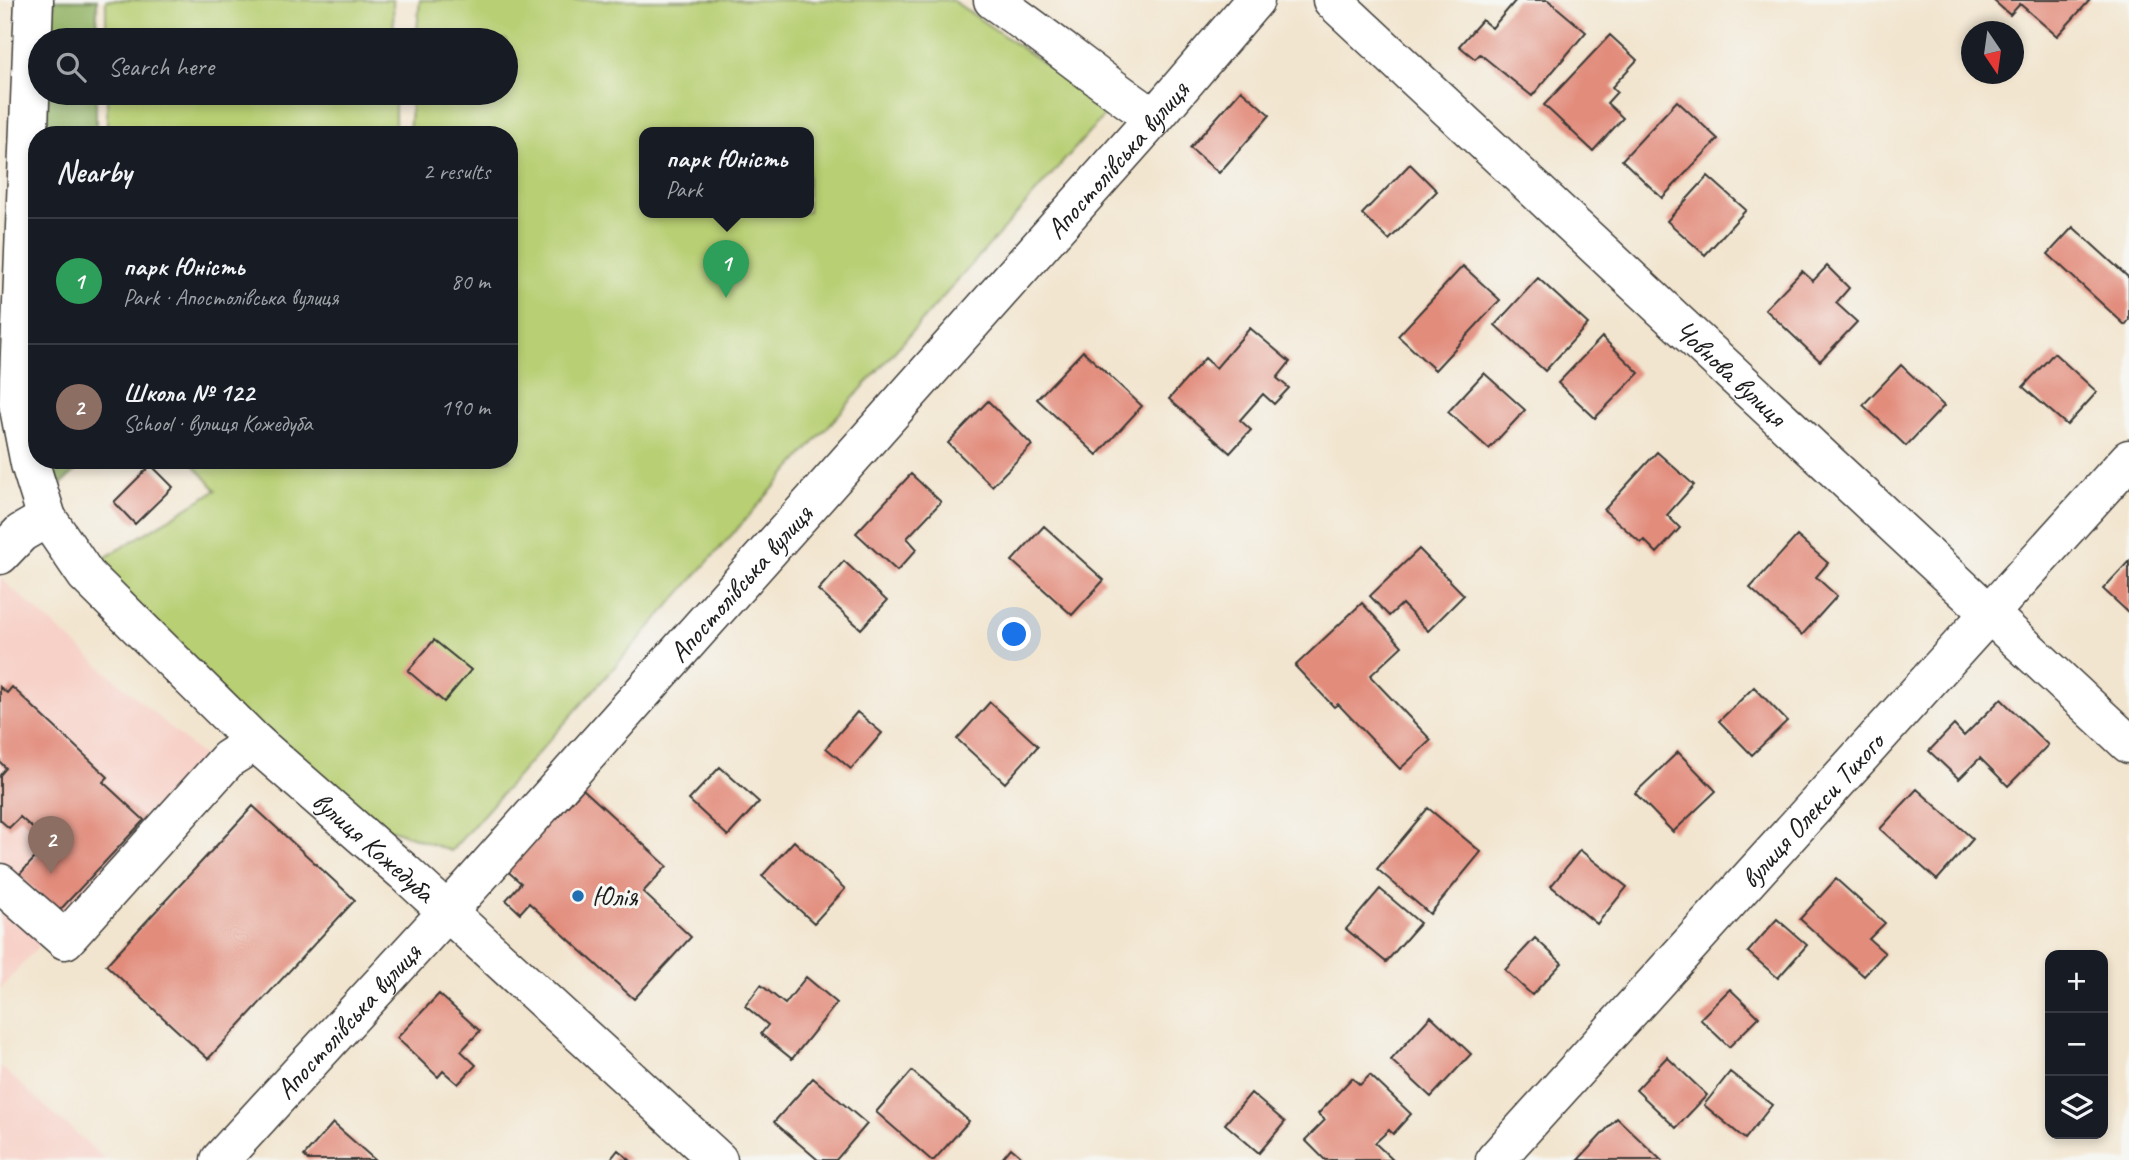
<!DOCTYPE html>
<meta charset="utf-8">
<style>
body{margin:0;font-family:Caveat,sans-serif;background:#20242c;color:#f1f3f6}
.controls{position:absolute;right:21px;bottom:21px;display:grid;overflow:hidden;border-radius:14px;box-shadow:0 4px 10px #0003}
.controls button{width:63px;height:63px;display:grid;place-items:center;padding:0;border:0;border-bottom:2px solid #363941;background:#171b24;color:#f1f3f6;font:35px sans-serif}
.compass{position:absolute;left:1961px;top:21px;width:63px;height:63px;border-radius:50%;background:#171b24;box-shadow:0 4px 10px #0003;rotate:167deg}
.you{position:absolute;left:1015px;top:635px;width:24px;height:24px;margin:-18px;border:5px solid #fff;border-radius:50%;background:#1a73e8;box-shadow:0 0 0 10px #1a73e833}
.badge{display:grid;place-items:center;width:46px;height:46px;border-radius:50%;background:#1f6fb2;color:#fff;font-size:23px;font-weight:700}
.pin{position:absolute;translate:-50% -58px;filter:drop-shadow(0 2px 4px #0008)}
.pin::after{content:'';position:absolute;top:37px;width:24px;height:21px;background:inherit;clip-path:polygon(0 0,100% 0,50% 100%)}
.popup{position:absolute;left:639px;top:127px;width:175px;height:91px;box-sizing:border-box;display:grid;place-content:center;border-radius:14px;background:#171b24;filter:drop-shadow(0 2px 5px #0005);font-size:23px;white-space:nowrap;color:#9ea1a6}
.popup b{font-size:26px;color:#f1f3f6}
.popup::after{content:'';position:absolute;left:50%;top:100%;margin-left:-14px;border:14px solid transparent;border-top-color:#171b24}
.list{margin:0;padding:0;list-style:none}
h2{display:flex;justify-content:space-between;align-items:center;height:91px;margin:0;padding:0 28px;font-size:30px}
h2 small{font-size:23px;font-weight:400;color:#9ea1a6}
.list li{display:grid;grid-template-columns:46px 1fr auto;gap:21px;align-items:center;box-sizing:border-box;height:126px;padding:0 28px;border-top:2px solid #363941}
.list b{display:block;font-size:26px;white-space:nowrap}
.list p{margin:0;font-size:23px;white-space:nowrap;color:#9ea1a6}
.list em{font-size:23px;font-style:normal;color:#9ea1a6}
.icon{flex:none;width:38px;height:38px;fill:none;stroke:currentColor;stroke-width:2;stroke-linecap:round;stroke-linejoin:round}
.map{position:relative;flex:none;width:2129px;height:1160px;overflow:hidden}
.search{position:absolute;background:#171b24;box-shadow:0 4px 10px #0003;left:28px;top:28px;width:490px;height:77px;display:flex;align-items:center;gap:18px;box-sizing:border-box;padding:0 24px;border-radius:38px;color:#9ea1a6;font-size:26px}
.panel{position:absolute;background:#171b24;box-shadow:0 4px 10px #0003;left:28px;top:126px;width:490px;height:343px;border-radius:28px}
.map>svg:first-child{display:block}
.built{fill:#f7d1c8}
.green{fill:#b8cf73;stroke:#6a7648;stroke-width:2;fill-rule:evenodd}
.forest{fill:#92b265;stroke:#576740;stroke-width:2}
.building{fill:#e28c7c}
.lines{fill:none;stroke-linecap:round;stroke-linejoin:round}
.minor-casing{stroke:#3c3a37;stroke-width:41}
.minor{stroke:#fff;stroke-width:38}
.poi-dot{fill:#1f6fb2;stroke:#f6f6f2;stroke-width:2.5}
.labels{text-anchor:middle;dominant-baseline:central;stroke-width:6;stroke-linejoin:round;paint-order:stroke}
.street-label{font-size:28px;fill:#1c1c1c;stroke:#f6f6f2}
.poi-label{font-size:28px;fill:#1c1c1c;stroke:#f6f6f2;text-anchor:start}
</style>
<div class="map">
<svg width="2129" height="1160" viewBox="0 0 2129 1160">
<rect width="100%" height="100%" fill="#f6f6f2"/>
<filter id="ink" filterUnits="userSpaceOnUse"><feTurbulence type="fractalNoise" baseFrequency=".0143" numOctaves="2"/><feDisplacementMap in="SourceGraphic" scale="14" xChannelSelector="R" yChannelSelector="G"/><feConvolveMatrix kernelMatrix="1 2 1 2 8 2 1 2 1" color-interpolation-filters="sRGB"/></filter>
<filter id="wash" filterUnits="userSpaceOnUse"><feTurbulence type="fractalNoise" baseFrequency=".00686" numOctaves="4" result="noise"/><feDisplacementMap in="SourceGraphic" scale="28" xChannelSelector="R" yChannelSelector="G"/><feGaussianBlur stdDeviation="1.57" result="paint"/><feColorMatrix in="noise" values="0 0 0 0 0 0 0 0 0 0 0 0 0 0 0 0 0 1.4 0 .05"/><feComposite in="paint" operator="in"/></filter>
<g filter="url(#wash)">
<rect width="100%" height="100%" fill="#f2e5cf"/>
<path class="built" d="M 0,578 L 206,759 L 0,989 Z
M 0,1066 L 106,1160 L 0,1160 Z"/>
<path class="green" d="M 106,0 L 393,0 L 394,40 L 106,40 Z
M 420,0 L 952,0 L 1110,109 L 451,851 L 370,822 L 239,716 L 98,562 L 216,490 L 190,460 L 509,460 L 509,135 L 409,135 L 412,93 L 506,93 L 506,40 L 416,40 ZM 644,132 L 808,132 L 808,212 L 644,212 Z
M 107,93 L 395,93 L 395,135 L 107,135 Z"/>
<path class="forest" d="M 54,0 L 97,0 L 97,40 L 51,40 Z
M 48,93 L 96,93 L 96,135 L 46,135 Z
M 44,460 L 88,460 L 60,485 Z"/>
<g id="blocks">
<path class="building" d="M 1516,0 L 1548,0 L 1586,32 L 1532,96 L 1480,54 L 1475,59 L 1459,46 L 1482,20 L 1492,28 Z
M 1993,0 L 2090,0 L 2057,36 L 2020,4 L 2010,15 Z
M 1610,35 L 1637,60 L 1612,87 L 1617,92 L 1607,103 L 1623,118 L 1593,151 L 1544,105 Z
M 1241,90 L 1270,115 L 1219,173 L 1190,148 Z
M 1677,101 L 1718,139 L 1662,198 L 1622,160 Z
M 1410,164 L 1437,191 L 1389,240 L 1362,214 Z
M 1708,176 L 1746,210 L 1705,255 L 1667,221 Z
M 2073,227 L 2129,278 L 2129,320 L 2125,325 L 2048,254 Z
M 1463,266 L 1500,300 L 1435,370 L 1398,336 Z
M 1827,266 L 1849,288 L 1836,303 L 1857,322 L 1820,361 L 1765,309 L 1802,271 L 1813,281 Z
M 1538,278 L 1588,324 L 1545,371 L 1495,325 Z
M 1250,328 L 1290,362 L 1277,378 L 1289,388 L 1274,404 L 1263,394 L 1240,420 L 1251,430 L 1230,453 L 1169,399 L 1205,358 L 1216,368 Z
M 1602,337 L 1639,373 L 1595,418 L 1558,383 Z
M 1083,351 L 1142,406 L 1097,455 L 1037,399 Z
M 2054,353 L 2097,392 L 2067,425 L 2023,387 Z
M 1901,365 L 1944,406 L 1906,446 L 1863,405 Z
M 1484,373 L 1525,410 L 1489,449 L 1448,412 Z
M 988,401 L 1032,445 L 992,486 L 948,443 Z
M 1657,452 L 1694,485 L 1667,515 L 1680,528 L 1657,553 L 1644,540 L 1641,543 L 1604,510 Z
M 151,465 L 173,487 L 135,524 L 114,502 Z
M 911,474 L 941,502 L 907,538 L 917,549 L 897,571 L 856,533 Z
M 1044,526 L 1104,580 L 1072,615 L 1012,561 Z
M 1797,536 L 1828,563 L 1816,577 L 1837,596 L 1802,635 L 1750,588 Z
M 1419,549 L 1464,595 L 1428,631 L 1402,604 L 1389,616 L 1370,596 Z
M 844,561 L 887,601 L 861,629 L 818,590 Z
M 2129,561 L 2129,613 L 2103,589 Z
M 1362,603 L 1402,646 L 1370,676 L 1431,740 L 1400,769 L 1338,704 L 1334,707 L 1295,666 Z
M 434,640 L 471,670 L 444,702 L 408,671 Z
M 0,687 L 7,693 L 12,687 L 108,777 L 103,782 L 144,820 L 59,911 L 19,875 L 49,843 L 20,817 L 9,828 L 0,820 L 0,775 L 6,768 L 0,762 Z
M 1754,687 L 1787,721 L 1752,755 L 1719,721 Z
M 2001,699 L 2048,745 L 2008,786 L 1980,758 L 1959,779 L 1929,751 L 1954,725 L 1964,736 Z
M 990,702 L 1038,746 L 1005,783 L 957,739 Z
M 857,712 L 882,733 L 851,769 L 826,748 Z
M 1678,752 L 1716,791 L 1673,832 L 1635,793 Z
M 720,767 L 759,802 L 728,836 L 689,800 Z
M 583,789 L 667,866 L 643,892 L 691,937 L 634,999 L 529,903 L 520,913 L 506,900 L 521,883 L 504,868 L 545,806 L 557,818 Z
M 1917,789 L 1973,839 L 1937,880 L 1880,829 Z
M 253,806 L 355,900 L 208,1059 L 106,965 Z
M 1428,808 L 1481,852 L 1430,914 L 1377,869 Z
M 794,841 L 845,889 L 814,923 L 762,876 Z
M 1580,850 L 1627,887 L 1597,924 L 1551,886 Z
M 1836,879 L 1885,923 L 1869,939 L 1885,953 L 1864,976 L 1800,919 Z
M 1380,889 L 1420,923 L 1386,962 L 1346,929 Z
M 1777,919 L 1807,945 L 1778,978 L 1748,952 Z
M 1535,938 L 1562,963 L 1532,995 L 1505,970 Z
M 806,977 L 837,1003 L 792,1059 L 761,1034 L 768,1025 L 745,1006 L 761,985 L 785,1004 Z
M 1730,989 L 1759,1017 L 1729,1047 L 1700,1019 Z
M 439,994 L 480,1031 L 461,1051 L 476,1065 L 458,1084 L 443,1071 L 438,1077 L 397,1038 Z
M 1431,1016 L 1471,1054 L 1431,1097 L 1391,1060 Z
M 1667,1057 L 1707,1095 L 1676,1128 L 1636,1090 Z
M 912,1071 L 969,1121 L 934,1160 L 931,1160 L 876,1112 Z
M 1730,1072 L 1772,1105 L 1745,1139 L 1704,1105 Z
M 1370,1075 L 1411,1114 L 1393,1134 L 1389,1130 L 1375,1143 L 1393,1160 L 1325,1160 L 1305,1140 L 1325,1120 L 1318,1114 L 1352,1078 L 1360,1085 Z
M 813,1078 L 867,1124 L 836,1160 L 818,1160 L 774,1122 Z
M 1251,1093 L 1285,1122 L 1259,1153 L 1225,1124 Z
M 1617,1118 L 1661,1160 L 1578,1160 Z
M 333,1123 L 375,1160 L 308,1160 L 304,1156 Z
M 1011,1148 L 1025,1160 L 1001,1160 Z
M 618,1150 L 630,1160 L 610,1160 Z"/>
</g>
</g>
<g filter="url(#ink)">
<use href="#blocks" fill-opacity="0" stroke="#3c3a37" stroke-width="2"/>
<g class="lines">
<g class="minor-casing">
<g id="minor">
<path id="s1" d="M 34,0 L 18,403 L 30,464 L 47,518 L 86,575 L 255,742 L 404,872 L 718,1160"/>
<path d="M 993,0 C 1048,38 1099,80 1154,118"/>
<path id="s2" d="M 1332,0 L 2129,744"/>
<path d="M 0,555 L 21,533 L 47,518"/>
<path d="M 0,883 L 65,940 L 228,759 L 255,742"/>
<path id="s3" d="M 220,1160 L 448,911 L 1154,118 L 1255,0"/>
<path id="s4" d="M 1495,1160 L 2129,459"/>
</g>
</g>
<use href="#minor" class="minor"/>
</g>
</g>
<circle class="poi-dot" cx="578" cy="896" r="7"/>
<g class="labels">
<g class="street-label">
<text stroke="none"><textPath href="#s3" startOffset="1344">Апостолівська вулиця</textPath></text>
<text stroke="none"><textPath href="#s2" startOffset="546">Човнова вулиця</textPath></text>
<text stroke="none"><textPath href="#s3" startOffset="777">Апостолівська вулиця</textPath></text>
<text stroke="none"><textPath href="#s4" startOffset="472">вулиця Олекси Тихого</textPath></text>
<text stroke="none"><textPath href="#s1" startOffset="987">вулиця Кожедуба</textPath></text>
<text stroke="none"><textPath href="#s3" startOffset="189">Апостолівська вулиця</textPath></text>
</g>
<g class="poi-label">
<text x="592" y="896">Юлія</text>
</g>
</g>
</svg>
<div class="controls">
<button>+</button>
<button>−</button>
<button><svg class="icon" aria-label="layers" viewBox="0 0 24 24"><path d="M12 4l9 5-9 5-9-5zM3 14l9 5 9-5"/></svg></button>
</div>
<svg class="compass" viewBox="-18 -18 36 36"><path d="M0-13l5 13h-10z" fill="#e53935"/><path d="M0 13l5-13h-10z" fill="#9ea1a6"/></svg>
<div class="you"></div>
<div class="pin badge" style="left:726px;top:298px;background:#2e9e5b">1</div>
<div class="popup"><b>парк Юність</b>Park</div>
<div class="pin badge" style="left:51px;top:874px;background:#8d6e63">2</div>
<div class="search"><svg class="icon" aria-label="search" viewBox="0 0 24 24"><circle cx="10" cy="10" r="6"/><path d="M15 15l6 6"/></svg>Search here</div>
<section class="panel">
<h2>Nearby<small>2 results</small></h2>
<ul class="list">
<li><span class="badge" style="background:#2e9e5b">1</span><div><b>парк Юність</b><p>Park · Апостолівська вулиця</p></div><em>80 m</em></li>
<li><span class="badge" style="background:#8d6e63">2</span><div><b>Школа № 122</b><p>School · вулиця Кожедуба</p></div><em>190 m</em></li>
</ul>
</section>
</div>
